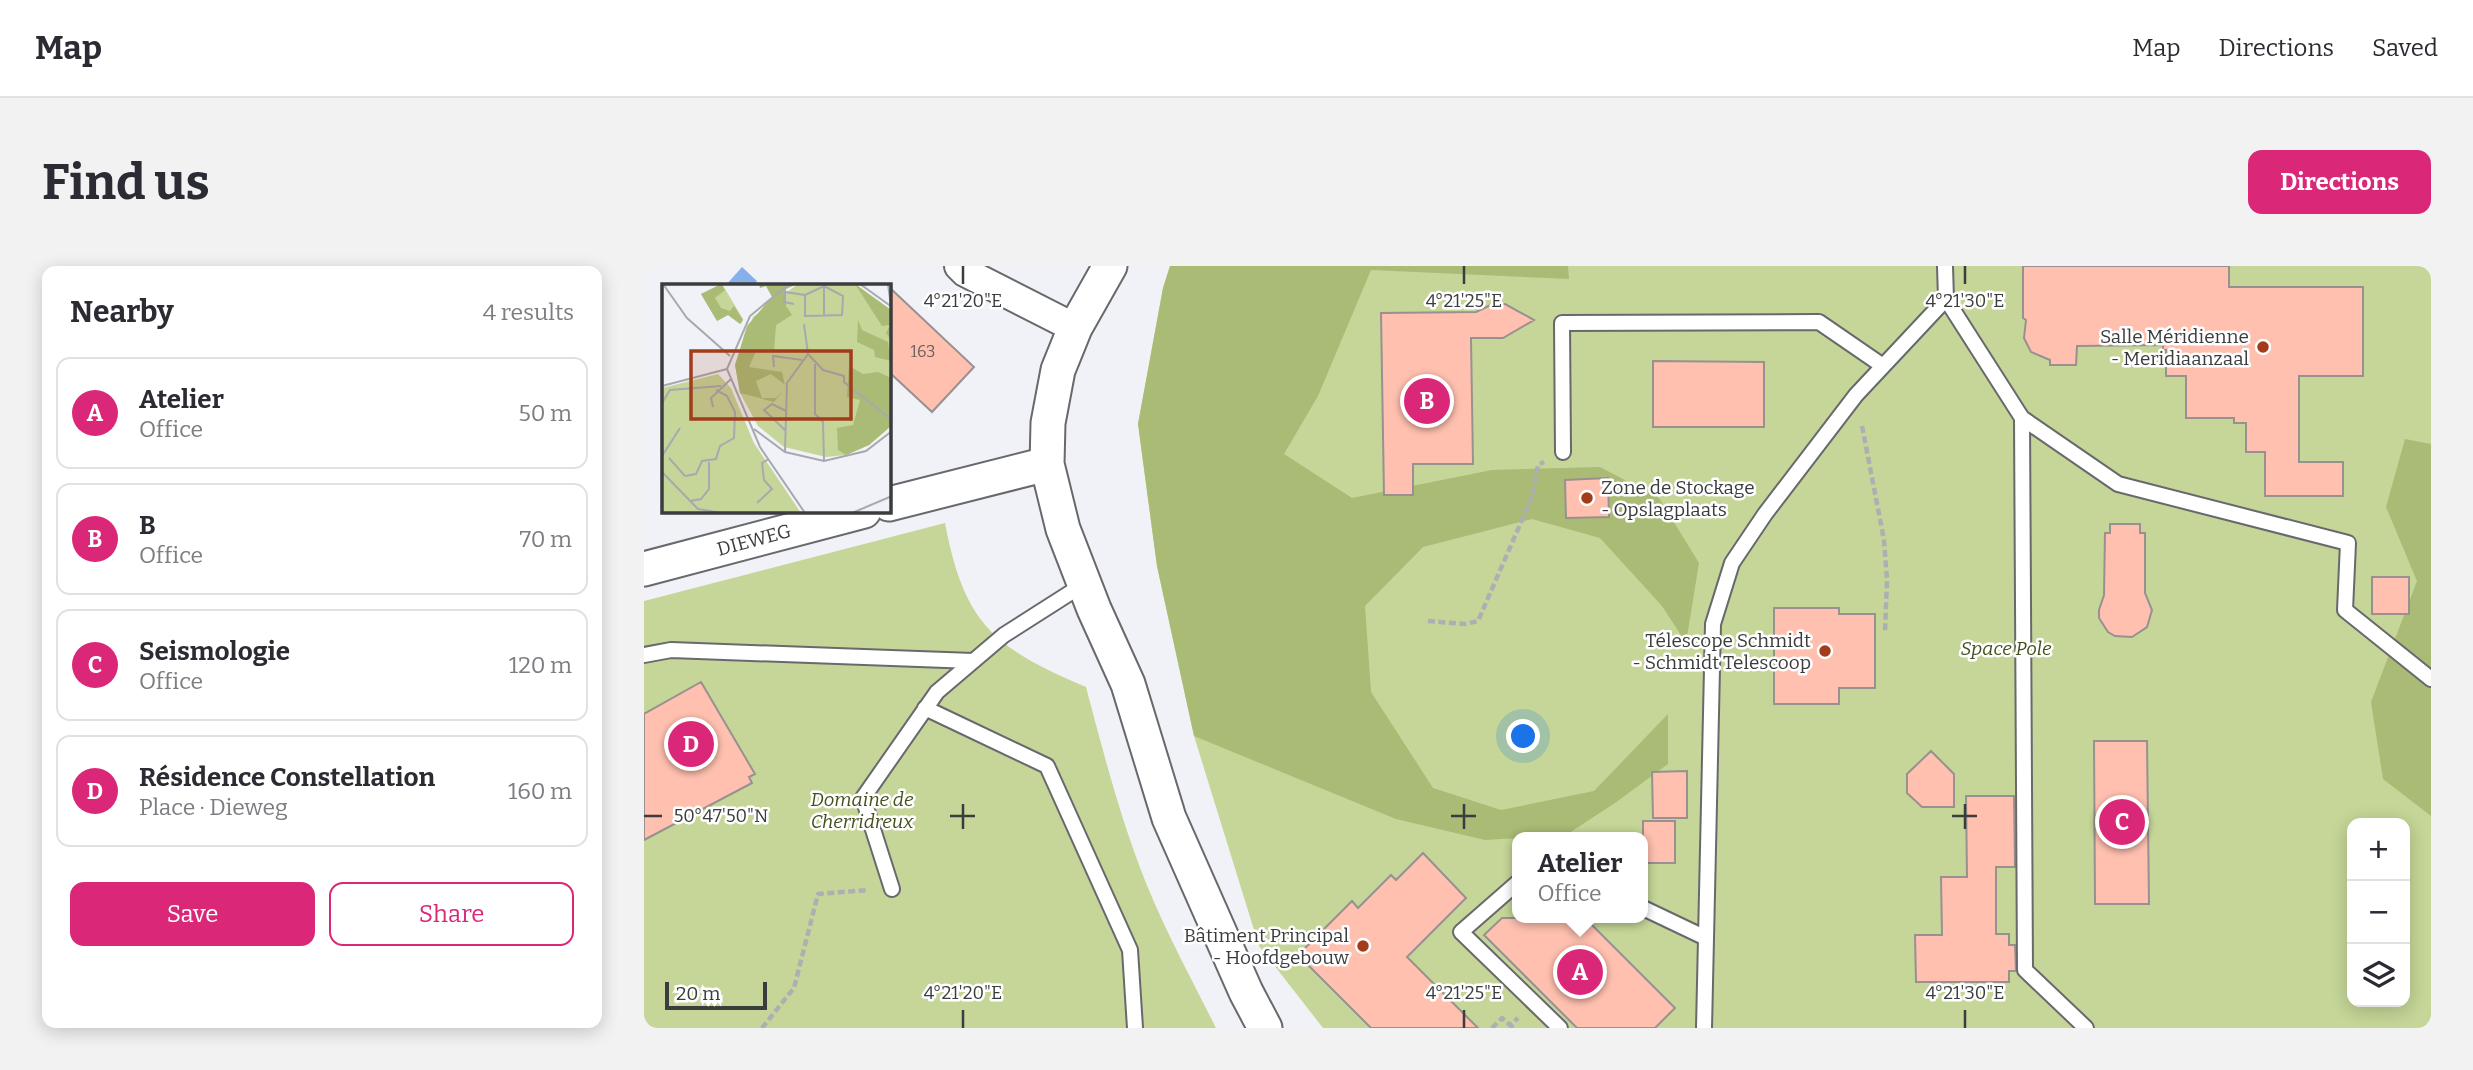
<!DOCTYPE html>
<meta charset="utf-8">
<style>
body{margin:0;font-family:Bitter,serif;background:#f2f2f3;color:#2b2b33}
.controls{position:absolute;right:21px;bottom:21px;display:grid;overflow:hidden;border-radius:14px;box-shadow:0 4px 18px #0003}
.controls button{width:63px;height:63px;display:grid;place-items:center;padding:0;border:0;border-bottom:2px solid #e1e1e2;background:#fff;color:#2b2b33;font:35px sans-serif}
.scale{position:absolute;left:21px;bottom:18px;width:102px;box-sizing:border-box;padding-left:7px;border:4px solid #3b3c3e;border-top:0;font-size:19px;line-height:24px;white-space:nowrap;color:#3b3c3e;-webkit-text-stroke:5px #fff;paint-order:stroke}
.you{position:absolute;left:880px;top:471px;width:24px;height:24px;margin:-18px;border:5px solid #fff;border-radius:50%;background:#1a73e8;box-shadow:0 0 0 10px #1a73e833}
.badge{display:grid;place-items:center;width:46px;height:46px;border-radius:50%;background:#db2777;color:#fff;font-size:23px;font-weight:700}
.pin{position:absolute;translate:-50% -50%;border:4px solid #fff;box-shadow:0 2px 7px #0006}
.popup{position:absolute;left:868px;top:566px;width:136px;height:91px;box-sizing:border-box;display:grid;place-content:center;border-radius:14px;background:#fff;filter:drop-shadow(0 2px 5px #0005);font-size:23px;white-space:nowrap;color:#7c7c81}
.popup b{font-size:26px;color:#2b2b33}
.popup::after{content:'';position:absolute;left:50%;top:100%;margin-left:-14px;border:14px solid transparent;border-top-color:#fff}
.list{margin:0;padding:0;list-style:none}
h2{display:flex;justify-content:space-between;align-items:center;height:91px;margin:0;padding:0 28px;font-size:30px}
h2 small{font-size:23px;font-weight:400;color:#7c7c81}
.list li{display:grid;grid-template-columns:46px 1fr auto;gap:21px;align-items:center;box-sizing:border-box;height:112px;margin:0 14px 14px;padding:0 14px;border:2px solid #e1e1e2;border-radius:14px}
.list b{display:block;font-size:26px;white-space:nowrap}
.list p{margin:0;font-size:23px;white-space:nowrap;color:#7c7c81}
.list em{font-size:23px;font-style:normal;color:#7c7c81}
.actions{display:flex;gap:14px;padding:21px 28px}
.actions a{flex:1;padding:16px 0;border:2px solid #db2777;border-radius:14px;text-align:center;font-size:24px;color:#db2777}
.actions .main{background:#db2777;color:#fff}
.icon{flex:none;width:38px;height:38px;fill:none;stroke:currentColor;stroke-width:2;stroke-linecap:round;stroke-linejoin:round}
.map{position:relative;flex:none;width:1787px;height:762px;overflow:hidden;border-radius:14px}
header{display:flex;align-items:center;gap:42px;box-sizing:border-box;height:98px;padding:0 35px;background:#fff;border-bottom:2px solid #e1e1e2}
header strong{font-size:33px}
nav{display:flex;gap:38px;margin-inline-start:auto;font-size:24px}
.intro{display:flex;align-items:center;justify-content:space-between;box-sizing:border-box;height:168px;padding:0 42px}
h1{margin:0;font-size:49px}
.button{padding:18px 32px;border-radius:14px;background:#db2777;color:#fff;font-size:24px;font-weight:700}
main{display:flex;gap:42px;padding:0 42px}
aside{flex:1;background:#fff;border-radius:14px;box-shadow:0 4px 18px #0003}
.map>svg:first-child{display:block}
.green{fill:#c5d698;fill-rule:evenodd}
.forest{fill:#a9bb75}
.water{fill:#87b0ea}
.building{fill:#ffc0af;stroke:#989190;stroke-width:2}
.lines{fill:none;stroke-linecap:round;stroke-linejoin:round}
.service-casing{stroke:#67696d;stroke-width:18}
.minor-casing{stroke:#67696d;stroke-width:32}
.tertiary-casing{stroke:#67696d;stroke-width:37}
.path{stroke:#adafb3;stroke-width:4.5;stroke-dasharray:7 3.5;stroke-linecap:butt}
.service{stroke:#fff;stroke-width:14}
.minor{stroke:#fff;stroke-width:28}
.tertiary{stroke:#fff;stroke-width:33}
.ticks{fill:none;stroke:#3b3c3e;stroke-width:2.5}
.poi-dot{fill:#a33c1a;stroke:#fff;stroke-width:2.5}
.labels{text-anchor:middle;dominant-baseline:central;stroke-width:5;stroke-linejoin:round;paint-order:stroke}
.number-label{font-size:16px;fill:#6c5d5a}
.poi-label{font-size:19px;fill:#3b3c3e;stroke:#fff;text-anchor:end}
.street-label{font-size:19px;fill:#3b3c3e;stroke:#fff}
.park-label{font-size:19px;font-style:italic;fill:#44501c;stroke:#fff}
.inset-road{fill:none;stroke:#a8a9ae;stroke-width:2}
.view{fill:#a33c1a;fill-opacity:0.15;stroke:#a33c1a;stroke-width:3.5}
.inset-edge{fill:none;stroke:#3b3c3e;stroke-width:3.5}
.ticks-label{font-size:18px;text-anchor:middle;fill:#3b3c3e;stroke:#fff;stroke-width:5;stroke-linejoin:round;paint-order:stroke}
</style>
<header>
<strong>Map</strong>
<nav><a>Map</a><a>Directions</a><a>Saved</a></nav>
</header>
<div class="intro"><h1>Find us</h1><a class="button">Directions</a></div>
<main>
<aside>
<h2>Nearby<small>4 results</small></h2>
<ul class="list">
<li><span class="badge">A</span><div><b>Atelier</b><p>Office</p></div><em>50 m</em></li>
<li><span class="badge">B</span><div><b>B</b><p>Office</p></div><em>70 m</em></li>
<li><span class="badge">C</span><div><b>Seismologie</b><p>Office</p></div><em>120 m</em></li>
<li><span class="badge">D</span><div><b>Résidence Constellation</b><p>Place · Dieweg</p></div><em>160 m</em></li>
</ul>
<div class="actions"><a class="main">Save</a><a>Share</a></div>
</aside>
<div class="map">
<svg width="1787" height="762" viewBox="0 0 1787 762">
<rect width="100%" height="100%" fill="#f0f2f8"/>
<path class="green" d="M 526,0 L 1787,0 L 1787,762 L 679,762 L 615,680 L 550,470 L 513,300 L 494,158 L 519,22 ZM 1708,557 L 1761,557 L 1761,736 L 1708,736 ZM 873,571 L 999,571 L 999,652 L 873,652 Z
M 301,257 C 320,358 350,382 442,421 C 461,493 480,567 510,636 C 529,679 551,720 572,762 L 0,762 L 0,335 Z"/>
<path class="forest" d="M 526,0 L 924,0 L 925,13 L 727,4 L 674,130 L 640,188 L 708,232 L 848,204 L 956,201 L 1015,232 L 1055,297 L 1042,377 L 1018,340 L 956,272 L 888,253 L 779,281 L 721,340 L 727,426 L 789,522 L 857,544 L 950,525 L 1024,448 L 1024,498 L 971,537 L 922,569 L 841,574 L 752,553 L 550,470 L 513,300 L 494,158 L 519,22 Z
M 1761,173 L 1787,178 L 1787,550 L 1739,513 L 1727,436 L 1773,315 L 1742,241 Z"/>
<path class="water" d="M 98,1 L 113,15 L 110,19 L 82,19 Z"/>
<path class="building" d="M 1379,0 L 1585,0 L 1585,21 L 1719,21 L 1719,110 L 1655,110 L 1655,196 L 1699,196 L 1699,230 L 1621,230 L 1621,186 L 1602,186 L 1602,157 L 1590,157 L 1590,152 L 1542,152 L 1542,110 L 1522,110 L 1522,84 L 1519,84 L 1519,79 L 1433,80 L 1432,99 L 1406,99 L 1406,94 L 1387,86 L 1380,72 L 1382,54 L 1379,52 Z
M 245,21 L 330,101 L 288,146 L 245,106 Z
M 849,38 L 861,38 L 890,54 L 859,72 L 827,72 L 829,198 L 769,198 L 769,229 L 740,229 L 737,47 L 832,46 Z
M 1009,95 L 1120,96 L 1120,161 L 1009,161 Z
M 964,212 L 965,251 L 922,252 L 921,214 Z
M 1466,258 L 1496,258 L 1496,267 L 1501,267 L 1501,327 L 1508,344 L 1503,361 L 1488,371 L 1471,370 L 1464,366 L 1455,352 L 1455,344 L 1460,329 L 1461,267 L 1466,267 Z
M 1728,311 L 1765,311 L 1765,348 L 1728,348 Z
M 1130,342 L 1195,342 L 1195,348 L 1231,348 L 1231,422 L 1195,422 L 1195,438 L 1130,438 Z
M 57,416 L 111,508 L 105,511 L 108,517 L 0,574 L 0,448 Z
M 1450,475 L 1503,475 L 1505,638 L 1451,638 Z
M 1287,485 L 1310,508 L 1310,541 L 1278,541 L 1263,527 L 1263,508 Z
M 1043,505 L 1043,552 L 1009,552 L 1008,506 Z
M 1322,530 L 1370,530 L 1371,601 L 1352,601 L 1352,668 L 1365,668 L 1365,679 L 1371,679 L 1372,705 L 1365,705 L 1365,716 L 1272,716 L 1271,669 L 1298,669 L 1297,611 L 1323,611 Z
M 999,555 L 1031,555 L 1031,597 L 999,597 Z
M 779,587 L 822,632 L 763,691 L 834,762 L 727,762 L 654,689 L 708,635 L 714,642 L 747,609 L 752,614 Z
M 858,652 L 941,652 L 1031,742 L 1011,762 L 933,762 L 840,669 Z"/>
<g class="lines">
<g class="service-casing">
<path id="service" d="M 1302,33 L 1378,152 L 1474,218 L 1704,277 L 1701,344 L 1787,413
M 1378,152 L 1381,704 L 1442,762
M 919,186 L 918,57 L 1175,56 L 1239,100
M 0,389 L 27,384 L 329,395
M 281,442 L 403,500 L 486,684 L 491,762
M 873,617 L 817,666 L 916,762
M 248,623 L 219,532 L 293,426 L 360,369 L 440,318
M 999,642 L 1062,672
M 1060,762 L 1069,358 L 1088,297 L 1121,248 L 1212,129 L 1302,33 L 1301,0"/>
</g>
<g class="minor-casing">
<path id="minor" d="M 315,0 L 321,6 L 431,62"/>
</g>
<g class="tertiary-casing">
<path id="tertiary" d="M 466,0 L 431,62 L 414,104 L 404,157 L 403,198 L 419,263 L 450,343 L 484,418 L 525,552 L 602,726 L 621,762
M 245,238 L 403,198
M 0,303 L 220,245"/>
</g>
<path class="path" d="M 1218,160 L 1240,274 L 1243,314 L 1241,366
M 784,355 L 821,358 L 834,355 L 888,231 L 894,199 L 900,196
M 118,762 L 150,722 L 174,628 L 224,624
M 848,762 L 858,752 L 866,759
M 869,762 L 866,759 L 874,752"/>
<use href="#service" class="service"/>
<use href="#minor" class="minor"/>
<use href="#tertiary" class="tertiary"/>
</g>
<path class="ticks" d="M 319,0 L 319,18M 820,0 L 820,18M 1321,0 L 1321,18M 319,538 L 319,563M 820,538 L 820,563M 1321,538 L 1321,563M 0,550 L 18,550M 306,550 L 331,550M 807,550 L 832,550M 1308,550 L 1333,550M 319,744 L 319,762M 820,744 L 820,762M 1321,744 L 1321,762"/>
<g class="poi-dot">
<circle cx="1619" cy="81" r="7"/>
<circle cx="943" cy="232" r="7"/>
<circle cx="1181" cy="385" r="7"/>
<circle cx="719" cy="680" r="7"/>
</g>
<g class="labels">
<g class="number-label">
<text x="279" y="85">163</text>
</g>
<g class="poi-label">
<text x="1605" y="70">Salle Méridienne<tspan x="1605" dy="22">- Meridiaanzaal</tspan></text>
<text x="957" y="221" text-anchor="start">Zone de Stockage<tspan x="957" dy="22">- Opslagplaats</tspan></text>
<text x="1167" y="374">Télescope Schmidt<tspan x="1167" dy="22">- Schmidt Telescoop</tspan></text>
<text x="705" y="669">Bâtiment Principal<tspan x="705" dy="22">- Hoofdgebouw</tspan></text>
</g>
<g class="street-label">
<text transform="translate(110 274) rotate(-15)">DIEWEG</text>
</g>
<g class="park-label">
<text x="1362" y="382">Space Pole</text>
<text x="218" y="533">Domaine de<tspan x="218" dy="22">Cherridreux</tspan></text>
</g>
</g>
<g transform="translate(18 18)">
<rect width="229" height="229" fill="#f0f2f8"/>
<path d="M 60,0 L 81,35 L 79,40 L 66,31 L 55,37 L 39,10 ZM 136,0 L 193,0 L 229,26 L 229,142 L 207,161 L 184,171 L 164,173 L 122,163 L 96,142 L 78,109 L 73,81 L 91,33 ZM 56,90 L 69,104 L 92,159 L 139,229 L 0,229 L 0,104 Z" fill="#c5d698"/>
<path d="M 59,0 L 63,6 L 53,14 L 59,24 L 68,27 L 72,22 L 81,36 L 78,40 L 66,31 L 55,37 L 39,10 ZM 97,0 L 135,0 L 124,5 L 124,22 L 130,31 L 114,41 L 112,68 L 94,67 L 87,83 L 120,88 L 123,101 L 109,90 L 94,97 L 100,114 L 114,114 L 121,107 L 112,118 L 78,109 L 73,81 L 85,42 L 110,13 L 104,2 L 98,4 ZM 193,0 L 229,26 L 229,56 L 224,49 L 228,41 L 220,42 ZM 196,36 L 200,46 L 226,58 L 229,77 L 213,73 L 212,66 L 195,58 ZM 187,82 L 201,90 L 216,88 L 229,94 L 229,142 L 207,161 L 184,171 L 176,166 L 175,144 L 191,141 L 198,116 L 185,113 Z" fill="#a9bb75"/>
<path class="inset-road" d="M 1,0 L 25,34 L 68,72M 127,0 L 88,32 L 65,85 L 98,163 L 143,229M 198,0 L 230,23M 226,0 L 229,22M 162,2 L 181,12 L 180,31 L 143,32 L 143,11 ZM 162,2 L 162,32M 132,20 L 122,18 L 123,8 L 143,11M 146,70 L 161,86 L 182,92 L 182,98 L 230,136M 153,80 L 153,130 L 161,138 L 162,177M 112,83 L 111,72 L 140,76M 0,102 L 65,85M 0,119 L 8,106 L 59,102M 51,123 L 49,114 L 69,95M 92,145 L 123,168 L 162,177 L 204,167 L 230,147M 124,147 L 102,126 L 110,120 L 124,127M 123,168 L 125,99 L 146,70 L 142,40M 0,172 L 18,144M 7,174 L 23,192M 0,188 L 36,225 L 60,229M 23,192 L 34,190 L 40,177 L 54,175 L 58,162 L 72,154 L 73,128 L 65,112 L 54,106M 28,217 L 39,215 L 47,205 L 47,178M 95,219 L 110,205 L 102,196 L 100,179 L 107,175M 190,229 L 230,212"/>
<path class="view" d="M 29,67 L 189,67 L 189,135 L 29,135 Z"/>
<rect width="229" height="229" class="inset-edge"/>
</g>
<g class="ticks-label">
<text x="319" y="41">4°21'20"E</text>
<text x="820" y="41">4°21'25"E</text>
<text x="1321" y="41">4°21'30"E</text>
<text x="77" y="556">50°47'50"N</text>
<text x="319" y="733">4°21'20"E</text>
<text x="820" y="733">4°21'25"E</text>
<text x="1321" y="733">4°21'30"E</text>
</g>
</svg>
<div class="controls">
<button>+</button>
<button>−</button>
<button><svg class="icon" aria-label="layers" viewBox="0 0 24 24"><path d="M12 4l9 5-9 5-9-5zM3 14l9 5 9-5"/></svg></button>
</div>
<div class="scale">20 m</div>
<div class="you"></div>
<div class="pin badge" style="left:936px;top:706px">A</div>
<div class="popup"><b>Atelier</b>Office</div>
<div class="pin badge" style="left:783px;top:135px">B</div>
<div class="pin badge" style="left:1478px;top:556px">C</div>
<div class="pin badge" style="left:47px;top:478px">D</div>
</div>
</main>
